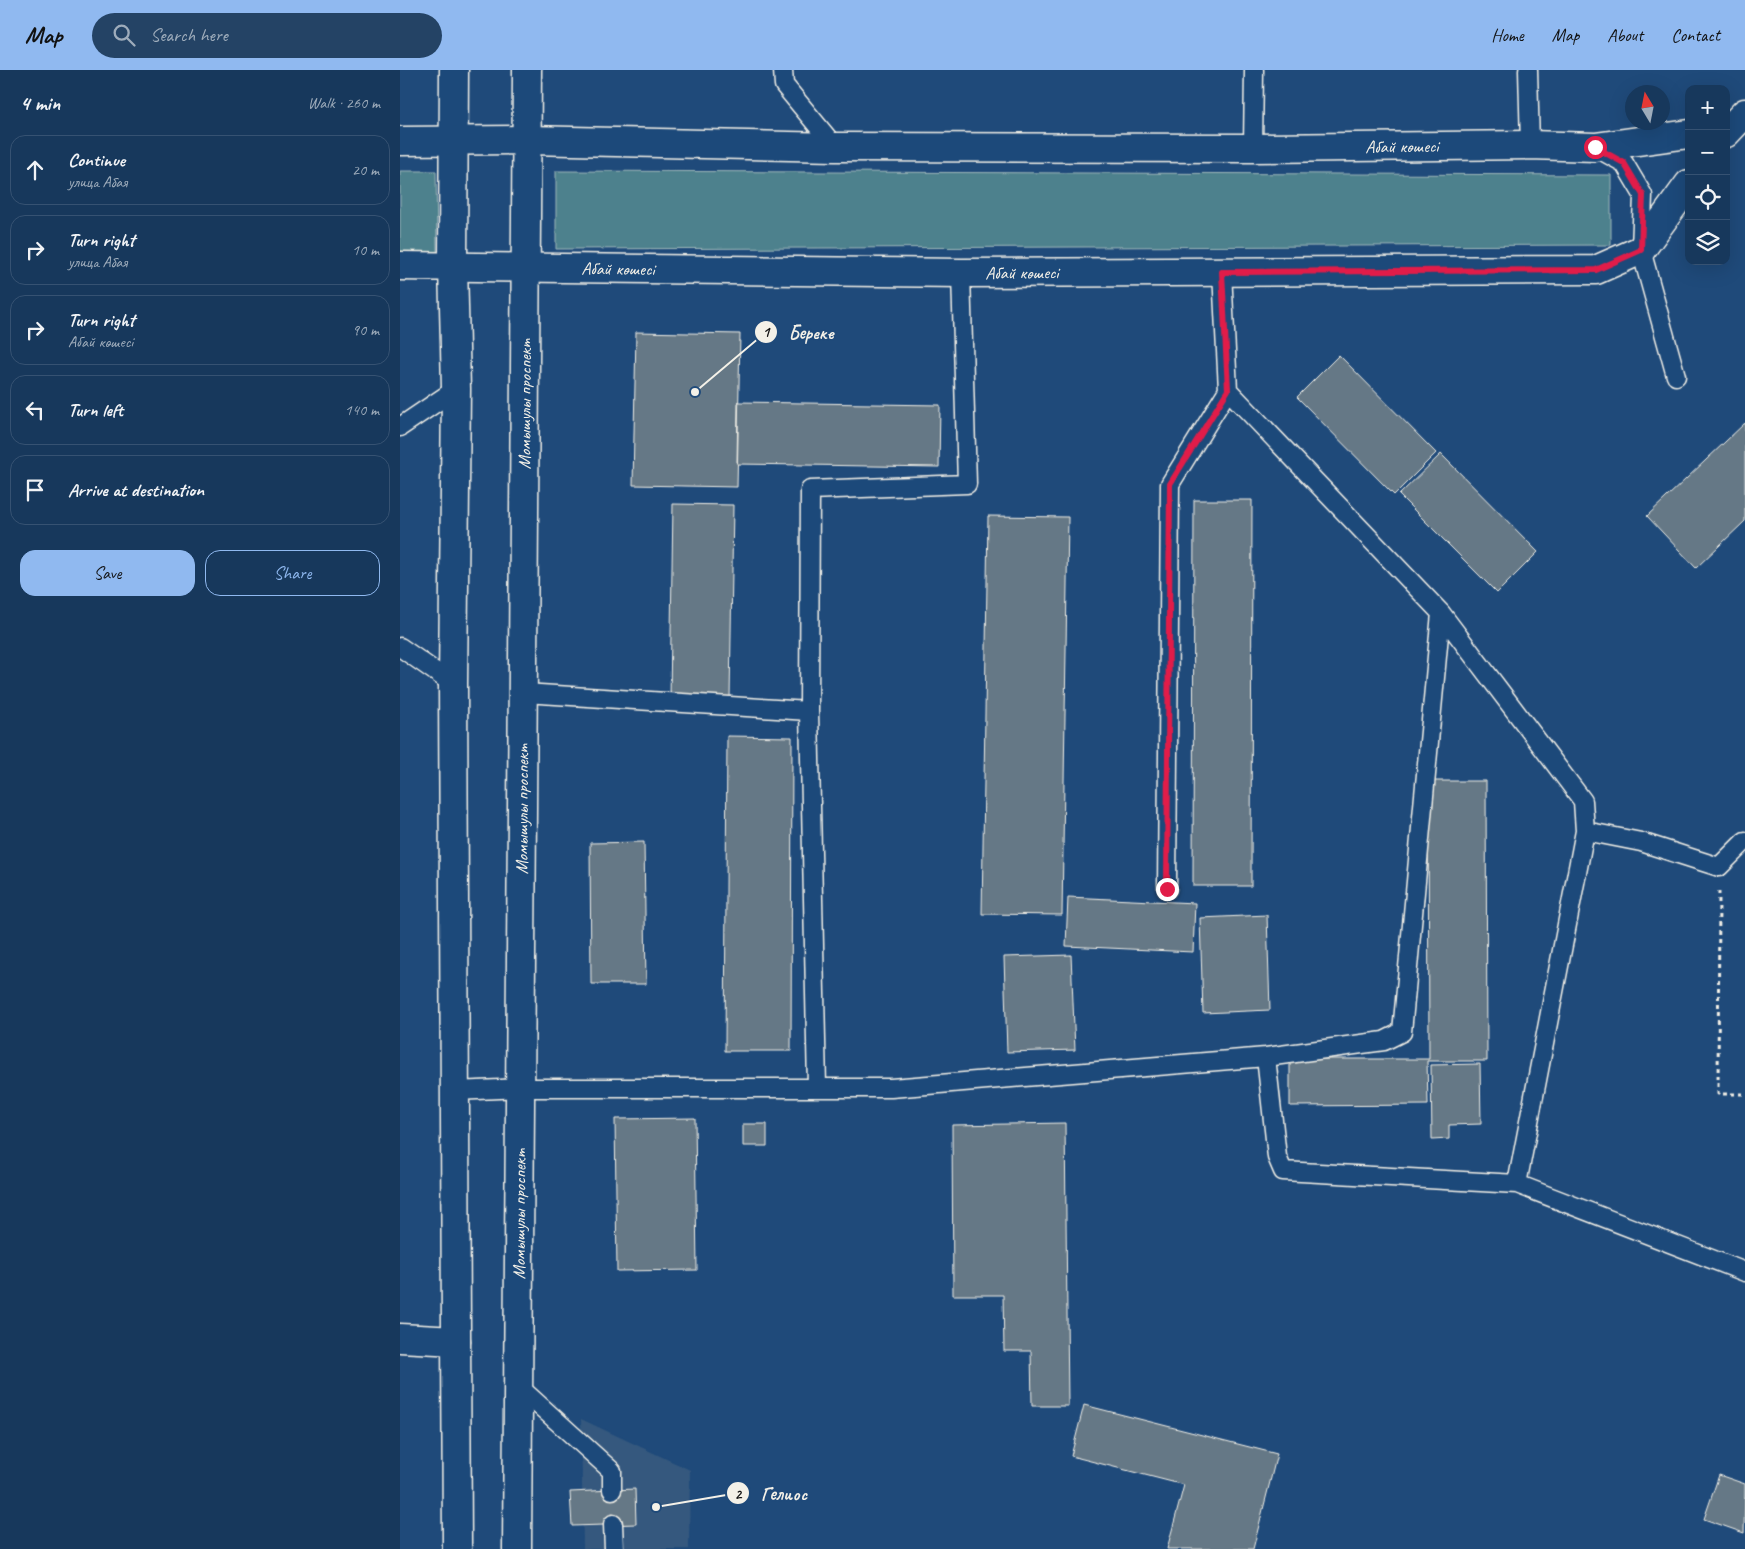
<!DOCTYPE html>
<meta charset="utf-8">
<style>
body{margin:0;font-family:Caveat,sans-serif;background:#244365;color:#f1f3f6}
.controls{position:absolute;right:15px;top:15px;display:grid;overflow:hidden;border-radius:10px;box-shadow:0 5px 20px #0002}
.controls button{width:45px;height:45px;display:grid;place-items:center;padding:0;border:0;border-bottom:1px solid #365272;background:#17385c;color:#f1f3f6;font:25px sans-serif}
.compass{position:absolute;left:1225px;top:15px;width:45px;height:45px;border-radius:50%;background:#17385c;box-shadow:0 5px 20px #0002;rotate:350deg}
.stop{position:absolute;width:15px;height:15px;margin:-11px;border:4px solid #e11d48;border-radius:50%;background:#fff}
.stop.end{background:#e11d48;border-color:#fff;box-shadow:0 1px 5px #0008}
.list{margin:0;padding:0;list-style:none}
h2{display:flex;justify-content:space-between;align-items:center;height:65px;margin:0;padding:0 20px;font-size:21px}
h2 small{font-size:16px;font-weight:400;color:#9eacbb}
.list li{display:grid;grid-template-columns:32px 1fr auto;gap:15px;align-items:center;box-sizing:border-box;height:70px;margin:0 10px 10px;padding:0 10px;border:1px solid #365272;border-radius:15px}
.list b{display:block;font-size:19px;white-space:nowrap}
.list p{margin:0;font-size:16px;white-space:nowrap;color:#9eacbb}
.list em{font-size:16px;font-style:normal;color:#9eacbb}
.actions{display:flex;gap:10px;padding:15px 20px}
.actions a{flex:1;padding:11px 0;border:1px solid #90b9f0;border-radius:15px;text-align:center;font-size:18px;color:#90b9f0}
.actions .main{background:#90b9f0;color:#111}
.icon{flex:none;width:28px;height:28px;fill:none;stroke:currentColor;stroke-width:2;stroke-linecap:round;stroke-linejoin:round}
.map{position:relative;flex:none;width:1345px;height:1479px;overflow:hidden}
header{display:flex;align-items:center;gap:30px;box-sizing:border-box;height:70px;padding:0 25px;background:#90b9f0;color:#111}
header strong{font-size:24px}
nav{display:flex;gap:28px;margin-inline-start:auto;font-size:18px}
.search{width:350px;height:45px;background:#244365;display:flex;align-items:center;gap:12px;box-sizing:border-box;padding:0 18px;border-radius:28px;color:#9eacbb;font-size:19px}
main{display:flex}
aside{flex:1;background:#17385c}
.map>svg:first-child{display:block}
.built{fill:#34587e}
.green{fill:#4e818d;stroke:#a1b9ba}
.building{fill:#657886;stroke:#f4f1e8}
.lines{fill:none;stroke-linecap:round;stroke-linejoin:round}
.service-casing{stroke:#f4f1e8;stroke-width:21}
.minor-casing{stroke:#f4f1e8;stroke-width:31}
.tertiary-casing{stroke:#f4f1e8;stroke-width:31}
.path{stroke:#f4f1e8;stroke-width:3;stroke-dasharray:4 4;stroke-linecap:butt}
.service{stroke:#1f4a7a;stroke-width:18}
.minor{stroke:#1f4a7a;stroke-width:28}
.tertiary{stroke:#1f4a7a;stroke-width:28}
.route{stroke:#e11d48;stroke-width:6}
.labels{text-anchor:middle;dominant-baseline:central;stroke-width:4;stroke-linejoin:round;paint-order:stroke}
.street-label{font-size:18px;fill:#f4f1e8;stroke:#1f4a7a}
.leader{fill:none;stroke:#f4f1e8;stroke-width:2}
.callout-dot{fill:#f4f1e8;stroke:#1f4a7a;stroke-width:2}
.mark-label{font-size:15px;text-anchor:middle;font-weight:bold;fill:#111}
.callout-label{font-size:19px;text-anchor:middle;font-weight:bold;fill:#f4f1e8;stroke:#1f4a7a;stroke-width:4;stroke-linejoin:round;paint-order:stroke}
</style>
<header>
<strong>Map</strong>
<div class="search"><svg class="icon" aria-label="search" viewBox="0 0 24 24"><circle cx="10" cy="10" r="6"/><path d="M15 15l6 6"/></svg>Search here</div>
<nav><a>Home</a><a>Map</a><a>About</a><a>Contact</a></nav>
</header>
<main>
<aside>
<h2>4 min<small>Walk · 260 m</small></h2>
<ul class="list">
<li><svg class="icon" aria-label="ahead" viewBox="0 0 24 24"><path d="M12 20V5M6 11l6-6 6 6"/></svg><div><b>Continue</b><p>улица Абая</p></div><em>20 m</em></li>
<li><svg class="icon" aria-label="right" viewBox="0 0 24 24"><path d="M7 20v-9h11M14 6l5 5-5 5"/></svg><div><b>Turn right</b><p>улица Абая</p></div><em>10 m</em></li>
<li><svg class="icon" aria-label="right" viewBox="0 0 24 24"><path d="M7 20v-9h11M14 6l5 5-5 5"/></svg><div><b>Turn right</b><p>Абай көшесі</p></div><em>90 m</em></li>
<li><svg class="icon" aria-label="left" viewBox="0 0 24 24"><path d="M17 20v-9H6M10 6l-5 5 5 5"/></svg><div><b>Turn left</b></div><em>140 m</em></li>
<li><svg class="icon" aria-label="arrive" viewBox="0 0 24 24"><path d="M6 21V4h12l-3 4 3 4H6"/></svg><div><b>Arrive at destination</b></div></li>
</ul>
<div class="actions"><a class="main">Save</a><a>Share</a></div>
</aside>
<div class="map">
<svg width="1345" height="1479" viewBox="0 0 1345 1479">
<rect width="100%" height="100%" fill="#1f4a7a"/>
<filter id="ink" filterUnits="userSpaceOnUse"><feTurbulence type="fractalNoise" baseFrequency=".02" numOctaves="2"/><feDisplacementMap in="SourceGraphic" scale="10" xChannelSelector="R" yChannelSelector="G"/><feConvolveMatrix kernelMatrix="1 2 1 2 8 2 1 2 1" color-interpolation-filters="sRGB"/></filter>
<g filter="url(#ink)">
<path class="built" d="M 181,1349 L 290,1400 L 289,1479 L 183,1479 Z"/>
<path class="green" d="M 0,101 L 36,101 L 37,182 L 0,182 Z
M 156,101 L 1211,105 L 1211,175 L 156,179 Z"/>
<path class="building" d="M 236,262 L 340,264 L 337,417 L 233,415 Z
M 939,285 L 1036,383 L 994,425 L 897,327 Z
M 338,332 L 540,335 L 539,397 L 337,394 Z
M 1345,353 L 1345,451 L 1296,498 L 1247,446 Z
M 1041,384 L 1138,482 L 1097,523 L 999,425 Z
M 794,430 L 852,430 L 851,816 L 793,816 Z
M 273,434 L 333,435 L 330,628 L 270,627 Z
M 588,446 L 668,447 L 662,845 L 582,844 Z
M 327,666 L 392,667 L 391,981 L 325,981 Z
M 1028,711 L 1086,711 L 1087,991 L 1027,991 L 1028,1035 L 890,1036 L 890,989 L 1029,989 Z
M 244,772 L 246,914 L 191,914 L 190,773 Z
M 668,827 L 795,833 L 793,882 L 666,876 Z
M 867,845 L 870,940 L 803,943 L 800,848 Z
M 671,885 L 675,980 L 607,982 L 604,887 Z
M 1080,994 L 1081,1054 L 1049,1055 L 1049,1069 L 1032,1070 L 1031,995 Z
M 295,1048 L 297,1200 L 217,1201 L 215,1049 Z
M 665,1053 L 668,1336 L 632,1336 L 631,1281 L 604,1281 L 603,1225 L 553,1225 L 552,1055 Z
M 343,1054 L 367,1054 L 367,1076 L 343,1076 Z
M 684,1335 L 877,1384 L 853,1479 L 767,1479 L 784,1415 L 671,1386 Z
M 1319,1405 L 1345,1414 L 1344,1463 L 1304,1449 Z
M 235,1419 L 236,1454 L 172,1456 L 170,1422 Z"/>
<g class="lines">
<g class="service-casing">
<path id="service" d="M 383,0 L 384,15 L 435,77
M 1128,0 L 1130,75
M 1195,77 L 1224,93 L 1243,125 L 1241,180 L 1276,306
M 853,78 L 854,0
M 822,202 L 828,320 L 1041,543 L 1183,731 L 1185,761 L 1117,1114 L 883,1101 L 877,1087 L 866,987 L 984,971 L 1002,962 L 1041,543
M 0,357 L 56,319
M 0,577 L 53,614
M 124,623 L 409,641 L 410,420 L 567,414 L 561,203
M 409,641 L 417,1017
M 1185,761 L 1241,772 L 1319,797 L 1345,771
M 767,819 L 770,414 L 828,320
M 55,1021 L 120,1018 L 491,1018 L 866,987
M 1117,1114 L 1345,1202
M 117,1315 L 212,1401 L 212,1420
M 213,1454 L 214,1479"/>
</g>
<g class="minor-casing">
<path id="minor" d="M 0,1268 L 56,1271"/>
</g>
<g class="tertiary-casing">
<g id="tertiary">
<path d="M 54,0 L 53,195 L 56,319 L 53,614 L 57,1479"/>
<path d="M 1326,63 L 1345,43"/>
<path id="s1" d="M 0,71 L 128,70 L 435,77 L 853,78 L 1130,75 L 1195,77 L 1289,64"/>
<path id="s2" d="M 0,196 L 561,203 L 1196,200 L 1241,180 L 1289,114"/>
<path id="s3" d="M 117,1479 L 127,0"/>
</g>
</g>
<path class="path" d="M 1319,821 L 1318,1024 L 1345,1024"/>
<use href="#service" class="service"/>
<use href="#minor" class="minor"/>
<use href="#tertiary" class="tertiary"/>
</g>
</g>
<g class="lines" filter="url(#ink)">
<path class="route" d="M 767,819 L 770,414 L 828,320 L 822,202 L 1196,200 L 1241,180 L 1243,125 L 1224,93 L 1195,77"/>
</g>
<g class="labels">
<g class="street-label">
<text stroke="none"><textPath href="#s1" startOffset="1002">Абай көшесі</textPath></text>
<text stroke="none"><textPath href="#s2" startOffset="218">Абай көшесі</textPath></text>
<text stroke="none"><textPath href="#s2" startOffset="622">Абай көшесі</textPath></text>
<text stroke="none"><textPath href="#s3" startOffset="1145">Момышулы проспект</textPath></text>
<text stroke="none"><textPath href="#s3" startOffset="740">Момышулы проспект</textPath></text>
<text stroke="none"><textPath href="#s3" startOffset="335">Момышулы проспект</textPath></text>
</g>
</g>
<path class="leader" d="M295 322L366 262M256 1437L338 1423"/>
<g class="callout-dot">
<circle cx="295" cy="322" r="5"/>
<circle cx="256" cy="1437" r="5"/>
<circle cx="366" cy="262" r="12"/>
<circle cx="338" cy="1423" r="12"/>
</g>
<g class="mark-label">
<text x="366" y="267">1</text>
<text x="338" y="1429">2</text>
</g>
<g class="callout-label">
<text x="411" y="269">Береке</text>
<text x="384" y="1430">Гелиос</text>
</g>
</svg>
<div class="controls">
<button>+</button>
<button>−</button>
<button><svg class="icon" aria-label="locate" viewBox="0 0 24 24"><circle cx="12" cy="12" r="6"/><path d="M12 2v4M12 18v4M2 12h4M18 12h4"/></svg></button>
<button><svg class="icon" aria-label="layers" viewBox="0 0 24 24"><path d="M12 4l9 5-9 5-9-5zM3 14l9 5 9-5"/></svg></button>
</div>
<svg class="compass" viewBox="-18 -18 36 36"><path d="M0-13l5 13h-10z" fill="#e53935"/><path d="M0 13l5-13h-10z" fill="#9eacbb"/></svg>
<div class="stop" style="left:1195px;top:77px"></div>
<div class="stop end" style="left:767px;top:819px"></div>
</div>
</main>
